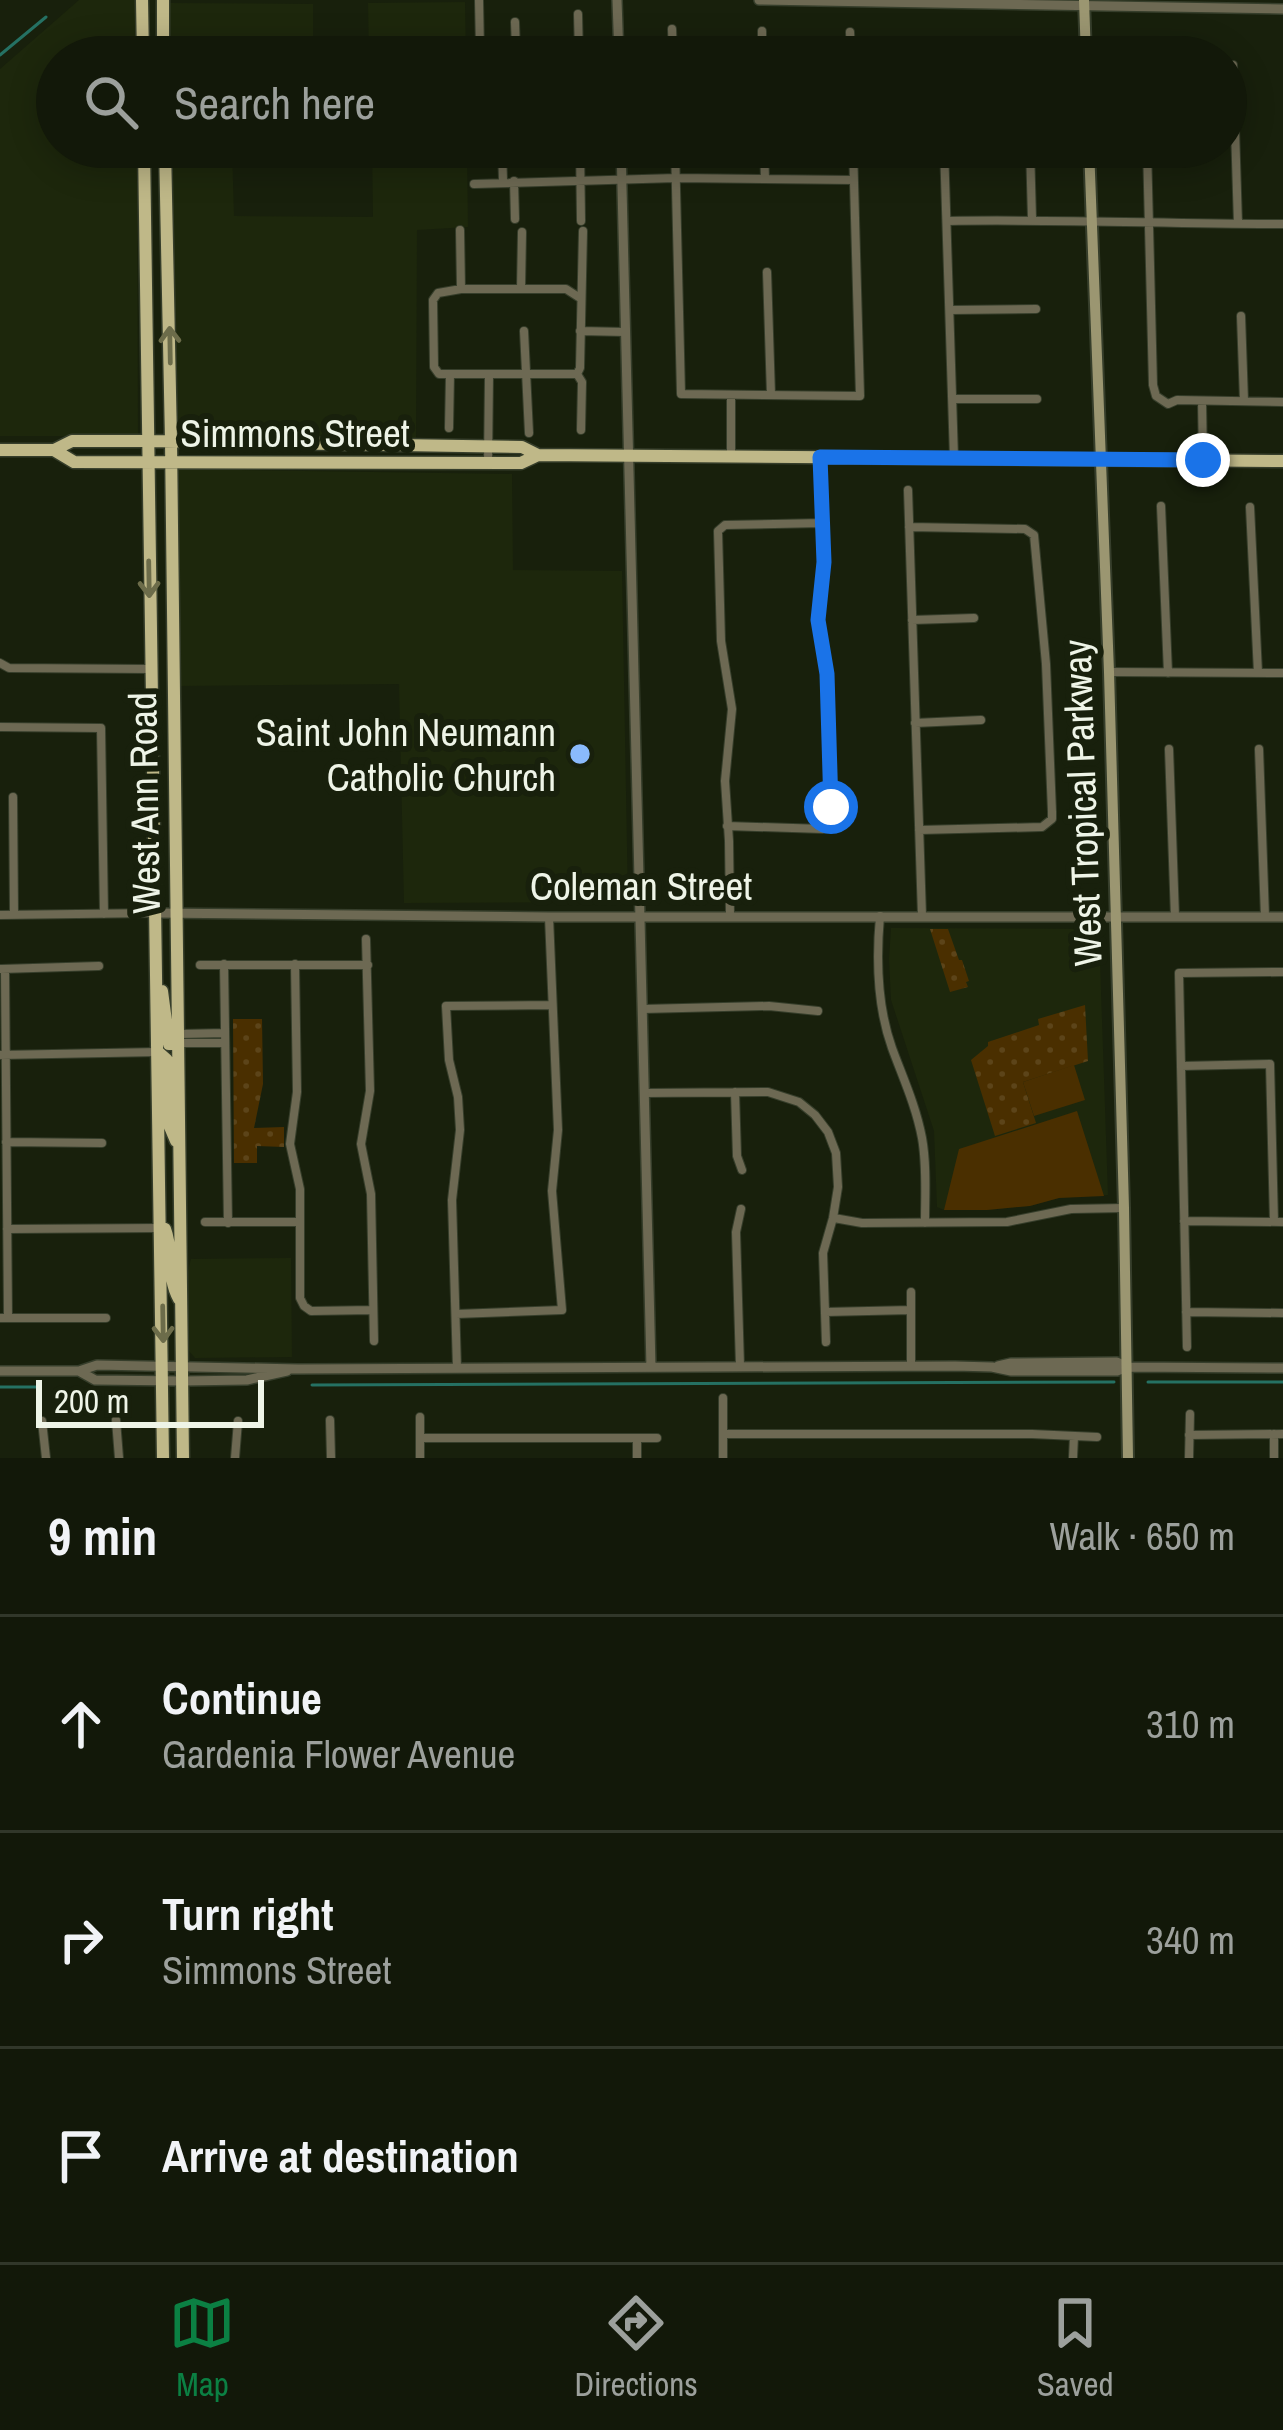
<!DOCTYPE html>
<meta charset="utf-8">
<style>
body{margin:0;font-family:"Archivo Narrow",sans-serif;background:#1f2517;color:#f1f3f6}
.scale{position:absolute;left:36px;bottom:30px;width:228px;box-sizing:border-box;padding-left:12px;border:6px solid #eef4e7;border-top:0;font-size:33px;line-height:42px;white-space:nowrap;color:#eef4e7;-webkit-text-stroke:9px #18200c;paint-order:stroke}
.stop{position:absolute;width:36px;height:36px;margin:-27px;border:9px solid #1a73e8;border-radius:50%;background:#fff}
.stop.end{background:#1a73e8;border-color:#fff;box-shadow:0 3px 12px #0008}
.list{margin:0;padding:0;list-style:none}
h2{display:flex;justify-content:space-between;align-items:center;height:156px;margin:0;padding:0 48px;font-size:51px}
h2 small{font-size:39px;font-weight:400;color:#9ca09c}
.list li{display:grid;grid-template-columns:78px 1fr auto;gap:36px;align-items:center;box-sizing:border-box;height:216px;padding:0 48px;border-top:3px solid #31372a}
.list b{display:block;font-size:45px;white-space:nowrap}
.list p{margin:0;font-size:39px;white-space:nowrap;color:#9ca09c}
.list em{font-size:39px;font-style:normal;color:#9ca09c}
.icon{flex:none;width:66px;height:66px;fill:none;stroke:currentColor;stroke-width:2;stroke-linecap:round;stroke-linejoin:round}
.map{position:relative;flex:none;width:1283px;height:1458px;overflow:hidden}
.search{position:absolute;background:#121809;box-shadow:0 6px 30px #0003;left:36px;right:36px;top:36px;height:132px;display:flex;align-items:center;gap:30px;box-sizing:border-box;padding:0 42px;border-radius:66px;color:#9ca09c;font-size:45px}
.sheet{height:804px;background:#121809}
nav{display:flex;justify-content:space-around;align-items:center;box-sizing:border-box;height:168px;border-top:3px solid #31372a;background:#121809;font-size:33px;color:#9ca09c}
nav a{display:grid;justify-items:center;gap:6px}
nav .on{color:#0b8043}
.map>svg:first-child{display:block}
.built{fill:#1d270c}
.grass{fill:url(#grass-dots)}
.garden{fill:#4a2f00}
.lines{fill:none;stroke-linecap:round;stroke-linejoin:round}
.stream{stroke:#257163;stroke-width:3}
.minor-casing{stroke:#363e2b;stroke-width:10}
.tertiary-casing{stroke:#363e2b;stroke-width:12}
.secondary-casing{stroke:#363e2b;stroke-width:14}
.primary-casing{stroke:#363e2b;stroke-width:15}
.minor{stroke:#6d6953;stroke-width:8}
.tertiary{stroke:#6d6953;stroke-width:9}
.secondary{stroke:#9b9671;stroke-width:10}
.primary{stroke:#bfb888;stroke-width:12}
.oneway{stroke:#6c6c4a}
.route{stroke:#1a73e8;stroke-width:15}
.poi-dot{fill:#8abafc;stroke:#18200c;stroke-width:4.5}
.labels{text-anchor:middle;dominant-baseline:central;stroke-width:12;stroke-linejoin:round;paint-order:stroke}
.street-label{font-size:39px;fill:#eef4e7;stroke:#18200c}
.poi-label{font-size:39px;fill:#eef4e7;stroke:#18200c;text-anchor:end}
</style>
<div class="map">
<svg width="1283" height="1458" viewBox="0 0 1283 1458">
<defs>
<pattern id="grass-dots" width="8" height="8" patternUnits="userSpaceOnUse" patternTransform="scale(3)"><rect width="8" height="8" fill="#4a2f00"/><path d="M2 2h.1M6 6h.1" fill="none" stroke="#5c4419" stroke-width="1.8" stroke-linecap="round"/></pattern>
</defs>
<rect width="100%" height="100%" fill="#18200c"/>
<path class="built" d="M 79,0 L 136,0 L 136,57 L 57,57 L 57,147 L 137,147 L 138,436 L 0,436 L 0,69 Z
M 465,2 L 466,57 L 369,57 L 368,3 Z
M 168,3 L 313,4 L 313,57 L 169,57 Z
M 170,147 L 232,147 L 234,216 L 373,217 L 372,147 L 467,147 L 468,227 L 417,230 L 416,439 L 174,432 Z
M 177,469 L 512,474 L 513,570 L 622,571 L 628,902 L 404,903 L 399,684 L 178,686 Z
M 891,928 L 1096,929 L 1099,932 L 1108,1195 L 1059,1198 L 1030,1206 L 987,1210 L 944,1210 L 937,1207 L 934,1131 L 891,1000 L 889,959 Z
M 291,1258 L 292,1357 L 195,1358 L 188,1350 L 186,1279 L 191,1259 Z"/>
<path class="grass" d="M 930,929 L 948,929 L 959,960 L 962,960 L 969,981 L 966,982 L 968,987 L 950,992 Z
M 1085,1005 L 1088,1061 L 1023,1082 L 1036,1123 L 995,1136 L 971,1060 L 988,1046 L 988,1042 L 1039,1025 L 1038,1019 Z
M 262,1019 L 263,1084 L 254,1128 L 284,1127 L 284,1147 L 257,1146 L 257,1163 L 234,1163 L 233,1019 Z"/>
<path class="garden" d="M 1074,1065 L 1085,1100 L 1034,1116 L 1023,1082 Z
M 1077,1111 L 1104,1196 L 1059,1198 L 1030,1206 L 987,1210 L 944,1210 L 959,1149 Z"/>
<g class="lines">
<path class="stream" d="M 0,55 L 46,17
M 1148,1382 L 1283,1382
M 312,1385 L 1114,1382
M 0,1387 L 40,1387"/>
<g class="minor-casing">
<path id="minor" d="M 479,0 L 480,50 L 578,48
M 578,14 L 579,57
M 515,22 L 516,50
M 672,29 L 673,57
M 762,31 L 762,57
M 850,32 L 851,57
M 1233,65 L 1238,224
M 502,147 L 503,181
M 580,147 L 581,221
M 675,147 L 681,394 L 860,396 L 853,147
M 764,147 L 765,179
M 944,147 L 954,458
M 1030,147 L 1032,219
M 1147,147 L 1153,385 L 1156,396 L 1168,404 L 1177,400 L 1283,402
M 514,181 L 515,219
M 474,184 L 676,178 L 854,180
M 948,221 C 1059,219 1171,224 1283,224
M 460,230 L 461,289
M 767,272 L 771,395
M 521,289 L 522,232
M 950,310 L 1036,309
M 1241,316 L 1244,401
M 524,331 L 529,433
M 580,331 L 626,332
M 577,374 L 439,374 L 434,367 L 433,300 L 438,293 L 461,289 L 566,289 L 580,298
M 954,399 L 1037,399
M 1202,401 L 1203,460
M 449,428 L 450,374
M 581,430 L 582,382 L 577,374 L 580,368 L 583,231
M 731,457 L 731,395
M 488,463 L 489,375
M 908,490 L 922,916
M 1161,506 L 1168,673
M 1250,507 L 1258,673
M 909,527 L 1025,529 L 1034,535 L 1046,664 L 1052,812 L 1052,819 L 1042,827 L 919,830
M 912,620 L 974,618
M 0,663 L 9,668 L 151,669
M 1109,672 L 1283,673
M 915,723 L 981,720
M 0,727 L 101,728 L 104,914
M 1169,749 L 1175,917
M 1259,749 L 1265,917
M 13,797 L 14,914
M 727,826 L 823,829 L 834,816 L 831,807 L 828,688 L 818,620 L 825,562 L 820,459
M 0,915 L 154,913
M 730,916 L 729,841 L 725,781 L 732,709 L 721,641 L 718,531 L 725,525 L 822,523
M 880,916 C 876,960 877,1006 892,1048 C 903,1078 916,1106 922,1138 C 927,1166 925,1195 925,1223
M 366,939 L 370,1091 L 361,1144 L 371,1194 L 374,1341
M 224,964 L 228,1223
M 295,964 L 297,1092 L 290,1144 L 300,1189 L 300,1298 L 304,1306 L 311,1311 L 373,1310
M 200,965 L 368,965
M 1,969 L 99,966
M 5,969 L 8,1318
M 642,1009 L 769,1006 L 818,1011
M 179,1034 L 225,1033
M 179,1043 L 225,1043
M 0,1055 L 158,1052
M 1181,1066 L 1270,1064 L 1274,1222
M 735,1092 L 737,1156 L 742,1170
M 644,1093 L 768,1092 L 799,1102 L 815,1115 L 828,1132 L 836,1153 L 838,1187 L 833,1218 L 823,1253 L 826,1342
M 6,1142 L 102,1143
M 834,1218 L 862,1223 L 1007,1222 L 1071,1209 L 1124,1208
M 1184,1221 L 1283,1222
M 205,1222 L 300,1222
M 7,1229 L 161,1228
M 825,1312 L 911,1310
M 1186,1312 L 1283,1313
M 456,1314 L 562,1310 L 552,1191 L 558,1130 L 549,917
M 0,1318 L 106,1318
M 1187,1347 L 1179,973 L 1283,972
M 740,1366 L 736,1232 L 741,1209
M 911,1366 L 911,1292
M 457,1368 L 452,1200 L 460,1130 L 458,1097 L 449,1060 L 446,1006 L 552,1005
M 420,1417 L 420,1458
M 116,1420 L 119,1458
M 330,1420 L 331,1458
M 42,1421 L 46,1458
M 723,1434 L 1032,1434 L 1097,1437
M 1189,1435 L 1283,1434
M 420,1438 L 657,1438
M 637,1438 L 637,1458
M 235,1458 L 238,1421
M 723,1458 L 723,1398
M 1073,1458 L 1074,1436
M 1189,1458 L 1190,1414
M 1274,1458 L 1274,1434"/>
</g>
<g class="tertiary-casing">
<path id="tertiary" d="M 617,0 L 619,57
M 759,0 L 1283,9
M 621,147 L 651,1367
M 156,913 L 549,917 L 1283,917
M 998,1366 L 1011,1363 L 1117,1362 L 1128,1367 L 1283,1368
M 0,1371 L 79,1371 L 97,1365 L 298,1369 L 955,1366 L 992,1367 L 1011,1371 L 1117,1371 L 1128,1367
M 79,1371 L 95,1380 L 183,1381 L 247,1380 L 287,1371"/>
</g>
<g class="secondary-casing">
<path id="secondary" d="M 1084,0 L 1086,57
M 1089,147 L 1109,672 L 1124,1208 L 1128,1458"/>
</g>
<g class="primary-casing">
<path id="primary" d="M 142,0 L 143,57
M 163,0 L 163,57
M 144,147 L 163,1458
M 165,147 L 171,441 L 183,1458
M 0,450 L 54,450 L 72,441 L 147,441 L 522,447 L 538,455
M 54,450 L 74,462 L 521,463 L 538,455 L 1283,461
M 162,991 L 169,1044 L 177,1044
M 158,1052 L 167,1060 L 170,1127 L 176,1141
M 162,1228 L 165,1229 C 174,1252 166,1276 179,1299"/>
</g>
<use href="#minor" class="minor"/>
<use href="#tertiary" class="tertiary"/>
<use href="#secondary" class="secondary"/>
<use href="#primary" class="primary"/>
</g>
<defs><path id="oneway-shaft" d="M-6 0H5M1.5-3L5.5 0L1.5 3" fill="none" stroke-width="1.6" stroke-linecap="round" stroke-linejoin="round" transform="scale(3)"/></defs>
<g class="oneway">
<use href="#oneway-shaft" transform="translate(170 345) rotate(-91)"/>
<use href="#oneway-shaft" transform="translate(149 579) rotate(89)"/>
<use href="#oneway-shaft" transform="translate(163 1324) rotate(89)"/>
</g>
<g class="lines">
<path class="route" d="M 831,807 L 827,674 L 818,620 L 824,562 L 820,457 L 1203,460"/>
</g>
<circle class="poi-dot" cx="580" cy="754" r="12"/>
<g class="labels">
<g class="street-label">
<text x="295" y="433">Simmons Street</text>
<text transform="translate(144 803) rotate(-91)">West Ann Road</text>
<text transform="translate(1082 803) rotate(-92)">West Tropical Parkway</text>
<text x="641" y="886">Coleman Street</text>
</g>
<g class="poi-label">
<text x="556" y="732">Saint John Neumann<tspan x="556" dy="45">Catholic Church</tspan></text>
</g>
</g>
</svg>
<div class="scale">200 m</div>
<div class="stop" style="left:831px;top:807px"></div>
<div class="stop end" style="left:1203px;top:460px"></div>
<div class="search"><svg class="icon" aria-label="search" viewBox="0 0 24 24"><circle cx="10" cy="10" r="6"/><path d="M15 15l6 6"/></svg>Search here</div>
</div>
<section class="sheet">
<h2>9 min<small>Walk · 650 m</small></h2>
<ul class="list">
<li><svg class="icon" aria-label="ahead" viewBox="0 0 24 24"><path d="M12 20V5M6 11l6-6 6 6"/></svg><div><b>Continue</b><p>Gardenia Flower Avenue</p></div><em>310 m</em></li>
<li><svg class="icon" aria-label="right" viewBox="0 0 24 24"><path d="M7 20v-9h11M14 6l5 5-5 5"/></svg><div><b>Turn right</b><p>Simmons Street</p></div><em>340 m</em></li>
<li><svg class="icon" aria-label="arrive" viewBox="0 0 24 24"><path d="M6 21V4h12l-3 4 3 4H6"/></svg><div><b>Arrive at destination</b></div></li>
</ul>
</section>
<nav>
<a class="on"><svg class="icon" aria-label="map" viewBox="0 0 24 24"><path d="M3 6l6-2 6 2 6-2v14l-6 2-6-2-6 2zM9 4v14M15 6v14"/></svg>Map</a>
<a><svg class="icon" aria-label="directions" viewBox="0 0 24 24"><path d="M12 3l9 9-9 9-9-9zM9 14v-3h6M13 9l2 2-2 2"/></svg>Directions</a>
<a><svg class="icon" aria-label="saved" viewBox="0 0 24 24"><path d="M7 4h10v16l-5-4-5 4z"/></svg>Saved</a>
</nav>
